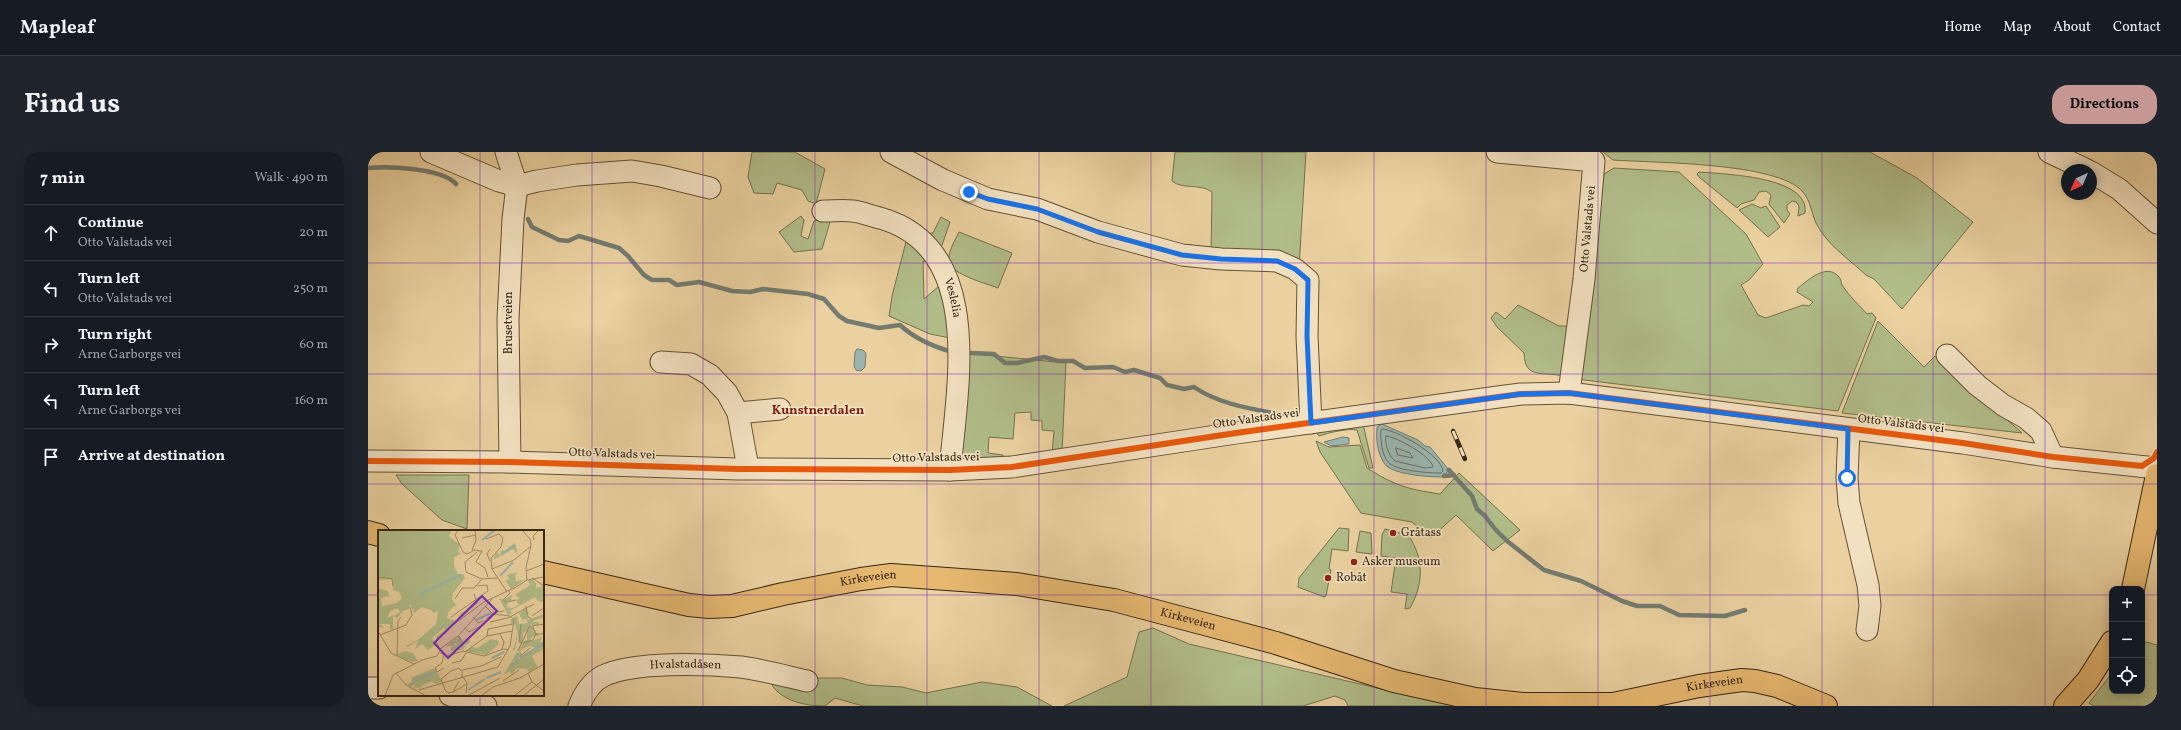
<!DOCTYPE html>
<meta charset="utf-8">
<style>
body{margin:0;font-family:Vollkorn,serif;background:#20242c;color:#f1f3f6}
.controls{position:absolute;right:12px;bottom:12px;display:grid;overflow:hidden;border-radius:8px;box-shadow:0 2px 10px #0003}
.controls button{width:36px;height:36px;display:grid;place-items:center;padding:0;border:0;border-bottom:1px solid #363941;background:#171b24;color:#f1f3f6;font:20px sans-serif}
.compass{position:absolute;left:1693px;top:12px;width:36px;height:36px;border-radius:50%;background:#171b24;box-shadow:0 2px 10px #0003;rotate:224deg}
.stop{position:absolute;width:12px;height:12px;margin:-9px;border:3px solid #1a73e8;border-radius:50%;background:#fff}
.stop.end{background:#1a73e8;border-color:#fff;box-shadow:0 1px 4px #0008}
.list{margin:0;padding:0;list-style:none}
h2{display:flex;justify-content:space-between;align-items:center;height:52px;margin:0;padding:0 16px;font-size:17px}
h2 small{font-size:13px;font-weight:400;color:#9ea1a6}
.list li{display:grid;grid-template-columns:26px 1fr auto;gap:12px;align-items:center;box-sizing:border-box;height:56px;padding:0 16px;border-top:1px solid #363941}
.list b{display:block;font-size:15px;white-space:nowrap}
.list p{margin:0;font-size:13px;white-space:nowrap;color:#9ea1a6}
.list em{font-size:13px;font-style:normal;color:#9ea1a6}
.icon{flex:none;width:22px;height:22px;fill:none;stroke:currentColor;stroke-width:2;stroke-linecap:round;stroke-linejoin:round}
.map{position:relative;flex:none;width:1789px;height:554px;overflow:hidden;border-radius:16px}
header{display:flex;align-items:center;gap:24px;box-sizing:border-box;height:56px;padding:0 20px;background:#171b24;border-bottom:1px solid #363941}
header strong{font-size:19px}
nav{display:flex;gap:22px;margin-inline-start:auto;font-size:14px}
.intro{display:flex;align-items:center;justify-content:space-between;box-sizing:border-box;height:96px;padding:0 24px}
h1{margin:0;font-size:28px}
.button{padding:10px 18px;border-radius:16px;background:#c59692;color:#111;font-size:14px;font-weight:700}
main{display:flex;gap:24px;padding:0 24px}
aside{flex:1;background:#171b24;border-radius:16px;box-shadow:0 2px 10px #0003}
.map>svg:first-child{display:block}
.green{fill:#b1bd89;stroke:#74724e}
.water{fill:#9bb5ae;stroke:#737c70}
.lines{fill:none;stroke-linecap:round;stroke-linejoin:round}
.shore{stroke:#696e61;stroke-width:1}
.stream{stroke:#737c70;stroke-width:4.5}
.minor-casing{stroke:#645237;stroke-width:23}
.major-casing{stroke:#372714;stroke-width:24}
.minor{stroke:#f2e1c1;stroke-width:21}
.major{stroke:#e6b870;stroke-width:22}
.rail-casing{stroke:#372714;stroke-width:4.5}
.rail{stroke:#f2e1c1;stroke-width:3;stroke-dasharray:9;stroke-linecap:butt}
.cycleway-casing{stroke:#f2e1c1;stroke-width:8}
.cycleway{stroke:#e8590c;stroke-width:6}
.route{stroke:#1a73e8;stroke-width:5}
.grid{fill:none;stroke:#7b2cbf;stroke-width:1;stroke-opacity:0.55}
.poi-dot{fill:#8f2418;stroke:#f2e1c1;stroke-width:1.5}
.labels{text-anchor:middle;dominant-baseline:central;stroke-width:3.5;stroke-linejoin:round;paint-order:stroke}
.street-label{font-size:12px;fill:#372714;stroke:#f2e1c1}
.poi-label{font-size:12px;fill:#372714;stroke:#f2e1c1;text-anchor:start}
.neighbourhood-label{font-size:13px;font-weight:bold;fill:#7a1f14;stroke:#f2e1c1}
.inset-river{fill:none;stroke:#9bb5ae;stroke-width:2}
.inset-road{fill:none;stroke:#a38d68;stroke-width:1}
.view{fill:#7b2cbf;fill-opacity:0.15;stroke:#7b2cbf;stroke-width:2}
.inset-edge{fill:none;stroke:#372714;stroke-width:2}
</style>
<header>
<strong>Mapleaf</strong>
<nav><a>Home</a><a>Map</a><a>About</a><a>Contact</a></nav>
</header>
<div class="intro"><h1>Find us</h1><a class="button">Directions</a></div>
<main>
<aside>
<h2>7 min<small>Walk · 490 m</small></h2>
<ul class="list">
<li><svg class="icon" aria-label="ahead" viewBox="0 0 24 24"><path d="M12 20V5M6 11l6-6 6 6"/></svg><div><b>Continue</b><p>Otto Valstads vei</p></div><em>20 m</em></li>
<li><svg class="icon" aria-label="left" viewBox="0 0 24 24"><path d="M17 20v-9H6M10 6l-5 5 5 5"/></svg><div><b>Turn left</b><p>Otto Valstads vei</p></div><em>250 m</em></li>
<li><svg class="icon" aria-label="right" viewBox="0 0 24 24"><path d="M7 20v-9h11M14 6l5 5-5 5"/></svg><div><b>Turn right</b><p>Arne Garborgs vei</p></div><em>60 m</em></li>
<li><svg class="icon" aria-label="left" viewBox="0 0 24 24"><path d="M17 20v-9H6M10 6l-5 5 5 5"/></svg><div><b>Turn left</b><p>Arne Garborgs vei</p></div><em>160 m</em></li>
<li><svg class="icon" aria-label="arrive" viewBox="0 0 24 24"><path d="M6 21V4h12l-3 4 3 4H6"/></svg><div><b>Arrive at destination</b></div></li>
</ul>
</aside>
<div class="map">
<svg width="1789" height="554" viewBox="0 0 1789 554">
<rect width="100%" height="100%" fill="#ebd1a0"/>
<filter id="stains"><feTurbulence type="fractalNoise" baseFrequency=".005" numOctaves="4"/><feColorMatrix values="0 0 0 0 .2 0 0 0 0 .09 0 0 0 0 .02 0 0 0 .5 -.17"/></filter>
<radialGradient id="worn" r=".72"><stop offset=".6" stop-color="#630" stop-opacity="0"/><stop offset="1" stop-color="#630" stop-opacity=".3"/></radialGradient>
<path class="green" d="M 384,0 L 427,0 L 457,17 L 448,52 L 440,49 L 434,38 L 409,31 L 405,42 L 386,41 L 380,25 Z
M 807,0 L 938,0 L 931,116 L 843,104 L 844,40 C 832,31 815,38 804,29 Z
M 1235,0 L 1502,0 L 1549,26 L 1605,70 L 1534,157 L 1506,127 L 1498,123 C 1482,108 1458,92 1448,71 C 1443,60 1443,50 1435,40 C 1410,10 1285,11 1245,8 Z
M 1246,16 L 1311,20 L 1378,82 L 1395,112 L 1381,128 L 1373,133 L 1390,163 L 1398,166 L 1435,153 L 1441,154 L 1445,150 L 1429,140 L 1430,136 C 1439,129 1459,110 1471,125 C 1473,127 1473,131 1474,133 C 1481,144 1491,153 1499,162 L 1504,161 L 1508,166 L 1470,259 L 1208,227 L 1236,22 Z
M 1331,20 C 1355,22 1442,24 1437,61 L 1430,64 L 1431,54 L 1428,50 L 1424,49 L 1419,53 L 1419,58 L 1422,62 L 1416,71 L 1401,52 L 1403,43 L 1398,39 L 1391,40 L 1386,48 L 1373,52 L 1369,56 L 1331,25 L 1329,22 Z
M 1384,52 L 1393,56 L 1398,54 L 1412,75 L 1400,85 L 1371,58 Z
M 464,63 L 454,97 L 426,100 L 411,80 L 433,64 L 436,68 L 433,84 L 440,87 L 446,69 Z
M 573,65 L 582,70 L 572,99 L 558,82 L 565,81 Z
M 591,80 L 644,101 L 630,136 C 619,132 583,122 581,110 C 579,102 587,88 591,80 Z
M 540,82 L 563,110 L 555,109 L 556,147 L 571,134 L 587,187 L 562,182 L 521,164 L 524,144 Z
M 1150,153 L 1191,174 L 1205,174 L 1195,224 C 1174,219 1157,228 1156,201 L 1129,175 L 1123,166 L 1128,160 L 1137,167 Z
M 1510,169 L 1556,215 L 1567,204 L 1654,281 L 1474,261 Z
M 597,201 L 698,211 L 694,301 L 684,302 L 686,279 L 674,278 L 674,269 L 663,268 L 663,260 L 647,261 L 645,287 L 621,285 L 620,301 L 635,303 L 636,305 L 599,309 L 591,298 Z
M 995,272 L 1005,316 L 1001,316 L 989,278 C 980,276 960,281 951,284 L 946,278 Z
M 948,289 L 961,295 L 992,293 L 999,316 C 1028,334 1039,337 1072,342 L 1091,321 L 1152,378 L 1125,399 L 1088,363 L 1063,386 L 1044,370 L 993,361 L 952,300 Z
M 28,323 L 101,323 L 99,377 L 74,368 L 34,332 Z
M 971,376 L 981,377 L 980,399 L 964,397 L 961,417 L 963,418 L 958,444 L 956,445 L 930,435 L 931,426 Z
M 1017,377 L 1040,383 C 1056,405 1056,432 1042,456 L 1037,457 L 1039,442 L 1023,440 L 1028,406 L 1013,404 L 1014,383 Z
M 992,379 L 1003,381 L 1004,402 L 988,400 Z
M 785,476 L 821,492 L 1086,554 L 980,554 L 977,548 L 967,544 L 935,554 L 696,554 L 759,525 L 771,480 Z
M 1774,489 L 1789,493 L 1789,554 L 1726,554 L 1721,551 L 1744,521 L 1744,539 L 1774,539 Z
M 408,526 L 474,526 L 499,533 L 534,535 L 558,541 L 614,530 L 649,535 L 684,554 L 495,554 L 467,546 L 457,554 C 438,554 412,549 403,531 Z"/>
<path class="water" d="M 489,197 L 495,198 L 498,201 L 497,215 L 493,219 L 488,218 L 486,214 L 487,200 Z
M 1014,272 L 1050,288 L 1057,294 L 1062,295 L 1081,318 L 1075,325 C 1062,325 1023,323 1016,311 C 1009,300 1008,287 1009,275 Z
M 975,285 L 981,286 L 981,292 L 963,294 L 956,290 Z"/>
<g class="lines">
<path class="shore" d="M 1015,277 C 1030,279 1073,303 1075,319 L 1073,321 C 1060,321 1030,319 1021,311 C 1014,304 1012,288 1013,278 Z
M 1018,284 C 1029,285 1063,304 1065,315 L 1057,316 L 1027,309 C 1021,305 1016,290 1018,284 Z
M 1028,296 L 1042,301 L 1045,306 L 1030,303 Z"/>
<path class="stream" d="M 0,16 C 20,14 74,16 88,32
M 160,67 L 164,75 L 191,88 L 200,89 L 211,84 L 251,96 L 260,104 L 276,123 L 284,128 L 301,128 L 309,133 L 331,130 L 364,139 L 382,140 L 395,137 L 440,142 L 456,147 L 471,164 L 479,169 L 511,176 L 532,173 C 545,185 564,194 581,199
M 603,201 L 626,202 L 637,211 L 649,211 L 676,205 L 690,209 L 705,209 L 717,216 L 745,215 L 757,220 L 766,218 L 792,226 L 799,233 L 816,237 L 826,235 C 852,253 886,257 916,263
M 1081,318 L 1104,344 L 1109,357 L 1117,364 L 1127,377 L 1139,389 L 1176,418 L 1213,429 L 1254,449 L 1269,454 L 1292,454 L 1311,463 L 1357,464 L 1377,458
M 1076,324 L 1086,323"/>
<g class="minor-casing">
<g id="minor">
<path d="M 63,0 L 131,29 L 149,34 L 169,29 L 209,23 L 264,19 L 293,24 L 342,36"/>
<path d="M 138,0 L 149,34 L 145,67 L 140,167 L 142,310"/>
<path d="M 523,0 L 575,28 L 620,47 L 669,57 L 730,80 L 814,103 L 853,107 L 909,109 L 927,117 L 940,128 L 939,184 L 943,271"/>
<path d="M 1129,0 L 1226,9 L 1216,127 L 1201,241"/>
<path d="M 1681,0 L 1719,18"/>
<path d="M 1723,20 L 1751,37 L 1789,71"/>
<path id="s1" d="M 455,59 C 465,59 475,58 485,59 C 494,60 503,64 512,66 C 618,96 589,235 582,318"/>
<path d="M 1579,203 L 1609,233 L 1635,253 L 1658,266 L 1673,279 L 1685,305"/>
<path d="M 293,210 L 323,212 L 342,223 L 359,241 L 370,261 L 380,316"/>
<path d="M 370,261 L 412,257"/>
<path d="M 1481,277 L 1479,326 L 1481,351 L 1500,433 L 1502,454 L 1499,478"/>
<path d="M 0,309 L 142,310 L 370,317 L 582,318 L 644,315 L 868,281 L 1130,245 L 1153,242 L 1201,241 L 1595,291 L 1685,305 L 1789,316"/>
<path d="M 0,536 L 11,536"/>
<path d="M 82,543 L 118,554"/>
<path id="s2" d="M 211,554 C 216,542 223,530 235,524 C 266,509 338,512 373,515 C 395,518 417,524 439,529"/>
</g>
</g>
<g class="major-casing">
<g id="major">
<path d="M 0,380 L 11,383"/>
<path id="s3" d="M 175,420 L 321,453 L 341,455 L 364,454 L 415,442 L 493,427 L 523,423 L 649,432 L 746,448 L 908,491 L 1026,529 L 1107,547 L 1155,552 L 1245,552 L 1331,534 L 1374,528 L 1387,529 L 1409,534 L 1458,554"/>
<path d="M 1765,437 L 1789,323"/>
<path d="M 1697,554 L 1720,528 L 1744,490"/>
</g>
</g>
<use href="#minor" class="minor"/>
<use href="#major" class="major"/>
<g class="rail-casing">
<path id="rail" d="M 1085,279 L 1097,307"/>
</g>
<use href="#rail" class="rail"/>
<g class="cycleway-casing">
<path id="cycleway" d="M 0,309 L 142,310 L 370,317 L 582,318 L 644,315 L 868,281 L 1130,245 L 1153,242 L 1201,241 L 1595,291 L 1685,305 L 1774,314 L 1786,306 L 1789,300"/>
</g>
<use href="#cycleway" class="cycleway"/>
</g>
<g class="lines">
<path class="route" d="M 601,40 L 620,47 L 669,57 L 730,80 L 814,103 L 853,107 L 909,109 L 927,117 L 940,128 L 939,184 L 943,271 L 1153,242 L 1201,241 L 1480,277 L 1479,326"/>
</g>
<path class="grid" d="M 112,0 L 112,379M 224,0 L 224,554M 335,0 L 335,554M 447,0 L 447,554M 559,0 L 559,554M 671,0 L 671,554M 783,0 L 783,554M 894,0 L 894,554M 1006,0 L 1006,554M 1118,0 L 1118,554M 1230,0 L 1230,554M 1342,0 L 1342,554M 1454,0 L 1454,554M 1565,0 L 1565,554M 1677,0 L 1677,554M 0,111 L 1789,111M 0,222 L 1789,222M 0,332 L 1789,332M 0,443 L 11,443M 175,443 L 1744,443M 1774,443 L 1789,443M 112,543 L 112,554"/>
<g class="poi-dot">
<circle cx="1025" cy="381" r="4"/>
<circle cx="986" cy="410" r="4"/>
<circle cx="960" cy="426" r="4"/>
</g>
<g class="labels">
<g class="street-label">
<text transform="translate(1220 77) rotate(-85)">Otto Valstads vei</text>
<text stroke="none"><textPath href="#s1" startOffset="172">Veslelia</textPath></text>
<text transform="translate(141 171) rotate(-90)">Brusetveien</text>
<text transform="translate(888 267) rotate(-8)">Otto Valstads vei</text>
<text transform="translate(1533 272) rotate(7)">Otto Valstads vei</text>
<text transform="translate(244 302) rotate(2)">Otto Valstads vei</text>
<text transform="translate(568 306) rotate(-1)">Otto Valstads vei</text>
<text stroke="none"><textPath href="#s3" startOffset="332">Kirkeveien</textPath></text>
<text stroke="none"><textPath href="#s3" startOffset="656">Kirkeveien</textPath></text>
<text stroke="none"><textPath href="#s2" startOffset="123">Hvalstadåsen</textPath></text>
<text stroke="none"><textPath href="#s3" startOffset="1196">Kirkeveien</textPath></text>
</g>
<g class="poi-label">
<text x="1033" y="381">Gråtass</text>
<text x="994" y="410">Asker museum</text>
<text x="968" y="426">Robåt</text>
</g>
<g class="neighbourhood-label">
<text x="450" y="259">Kunstnerdalen</text>
</g>
</g>
<g transform="translate(10 378)">
<rect width="166" height="166" fill="#ebd1a0"/>
<path d="M 0,0 L 74,0 L 71,6 L 82,15 L 80,22 L 83,24 L 76,27 L 76,36 L 80,44 L 85,44 L 87,48 L 75,63 L 74,69 L 78,75 L 71,81 L 69,88 L 78,91 L 83,83 L 92,79 L 69,100 L 65,99 L 54,108 L 58,114 L 50,120 L 44,114 L 37,119 L 40,111 L 29,117 L 28,116 L 41,109 L 58,94 L 60,81 L 54,83 L 55,81 L 44,77 L 36,83 L 32,74 L 31,79 L 25,81 L 19,88 L 16,86 L 22,82 L 20,78 L 12,81 L 9,88 L 15,85 L 15,99 L 12,100 L 12,94 L 1,94 L 7,98 L 0,97 L 0,58 L 10,61 L 11,66 L 3,68 L 4,76 L 19,73 L 24,68 L 21,62 L 15,60 L 15,49 L 0,50 ZM 137,13 L 140,25 L 135,19 L 115,30 L 119,22 L 122,25 L 124,20 L 127,21 ZM 140,42 L 137,45 L 138,52 L 148,49 L 133,59 L 128,51 L 131,49 L 129,45 ZM 154,49 L 158,53 L 158,58 L 166,56 L 166,72 L 160,71 L 157,67 L 132,81 L 134,83 L 143,79 L 137,82 L 142,83 L 148,77 L 149,81 L 152,83 L 149,84 L 150,90 L 166,84 L 166,87 L 153,92 L 161,92 L 161,95 L 153,95 L 162,107 L 157,106 L 152,109 L 154,111 L 164,107 L 162,112 L 166,112 L 166,119 L 154,126 L 160,138 L 151,142 L 149,139 L 139,138 L 134,144 L 131,141 L 125,146 L 139,122 L 139,126 L 142,129 L 157,118 L 152,116 L 146,118 L 142,121 L 144,125 L 140,126 L 141,121 L 146,111 L 149,110 L 149,101 L 145,103 L 145,113 L 142,113 L 137,93 L 139,109 L 137,120 L 135,120 L 138,111 L 138,102 L 136,92 L 133,94 L 132,90 L 139,86 L 141,94 L 150,93 L 148,89 L 144,90 L 141,83 L 137,82 L 130,85 L 121,68 L 125,70 L 134,65 L 133,71 L 127,71 L 130,73 L 129,77 L 134,78 L 141,75 L 138,70 L 142,68 L 137,65 L 152,55 L 150,50 ZM 82,106 L 85,113 L 91,109 L 92,112 L 87,116 L 86,113 L 86,116 L 88,116 L 84,120 L 73,121 L 73,117 L 79,115 L 77,113 L 76,116 L 67,116 ZM 113,109 L 121,111 L 120,115 L 108,125 L 88,121 L 94,117 L 99,118 ZM 28,121 L 35,123 L 40,131 L 35,132 L 16,125 ZM 56,138 L 61,145 L 69,140 L 61,146 L 64,152 L 58,154 L 54,151 L 43,156 L 43,159 L 42,157 L 35,159 L 37,154 L 32,157 L 29,155 L 34,151 L 33,148 Z" fill="#b1bd89"/>
<path class="inset-river" d="M 104,10 L 117,0M 123,25 L 136,15M 122,46 L 135,32M 43,66 L 44,63 L 83,45M 98,90 L 113,83M 114,128 L 126,122M 142,128 L 166,113M 131,138 L 138,133 L 140,123M 108,148 L 123,142M 32,155 L 37,150 L 58,142M 90,160 L 107,149"/>
<path class="inset-road" d="M 80,0 L 77,5 L 85,22 L 89,24 L 95,21M 97,0 L 98,10 L 94,20 L 104,21 L 98,32 L 107,38 L 110,47M 144,0 L 152,9 L 153,15 L 148,38 L 149,50M 84,8 L 98,5M 108,9 L 121,4 L 125,8 L 123,17 L 113,28 L 114,39M 156,10 L 155,6 L 161,0M 112,19 L 109,24 L 112,31M 99,22 L 87,32 L 88,42 L 104,49 L 119,48M 148,41 L 166,34M 154,48 L 166,56M 0,49 L 3,47 L 14,49 L 15,56M 135,59 L 149,50 L 166,47M 131,60 L 132,63 L 125,70 L 129,72 L 138,70M 129,62 L 114,39 L 136,30 L 153,16M 77,69 L 84,58 L 96,58 L 104,49M 107,76 L 115,84 L 132,86M 148,76 L 150,87 L 154,89M 93,78 L 99,73 L 96,64M 154,86 L 166,78M 73,87 L 110,61 L 109,55 L 99,56M 95,87 L 100,93 L 105,91M 109,89 L 115,83 L 126,81M 112,92 L 130,88 L 156,74M 143,94 L 141,112 L 144,114M 154,96 L 166,94M 86,98 L 91,102 L 107,94M 0,101 L 13,123 L 36,134M 122,104 L 126,112 L 124,119M 2,105 L 28,95 L 34,85 L 32,77M 80,106 L 85,113 L 93,107M 109,106 L 110,99 L 135,94M 145,113 L 155,110 L 158,104M 62,119 L 80,106 L 114,69M 140,121 L 151,97 L 155,97 L 158,104 L 166,104M 87,122 L 109,106 L 134,101M 62,123 L 70,126 L 85,121 L 106,126 L 125,119 L 131,120M 19,125 L 20,91 L 23,87M 141,127 L 152,118M 74,133 L 83,131 L 88,123M 66,138 L 59,142 L 57,138 L 64,133 L 66,125M 18,143 L 28,155 L 48,166M 150,143 L 154,152 L 166,161M 85,147 L 89,153 L 88,163M 84,148 L 84,140 L 103,136 L 123,127M 81,151 L 75,162 L 70,163 L 67,160 L 63,149 L 73,141 L 81,138 L 83,141M 125,151 L 141,140M 41,160 L 120,137 L 132,116 L 136,90 L 132,86M 75,162 L 89,154M 91,165 L 122,148M 7,166 L 15,145 L 44,130 L 59,126 L 62,120 L 58,111 L 60,106 L 106,72 L 138,57M 103,166 L 115,157 L 142,148 L 166,134M 136,166 L 154,152M 145,166 L 166,149"/>
<path class="view" d="M 104,66 L 119,81 L 70,128 L 56,113 Z"/>
<rect width="166" height="166" class="inset-edge"/>
</g>
<rect width="100%" height="100%" filter="url(#stains)"/>
<rect width="100%" height="100%" fill="url(#worn)"/>
</svg>
<div class="controls">
<button>+</button>
<button>−</button>
<button><svg class="icon" aria-label="locate" viewBox="0 0 24 24"><circle cx="12" cy="12" r="6"/><path d="M12 2v4M12 18v4M2 12h4M18 12h4"/></svg></button>
</div>
<svg class="compass" viewBox="-18 -18 36 36"><path d="M0-13l5 13h-10z" fill="#e53935"/><path d="M0 13l5-13h-10z" fill="#9ea1a6"/></svg>
<div class="stop" style="left:1479px;top:326px"></div>
<div class="stop end" style="left:601px;top:40px"></div>
</div>
</main>
